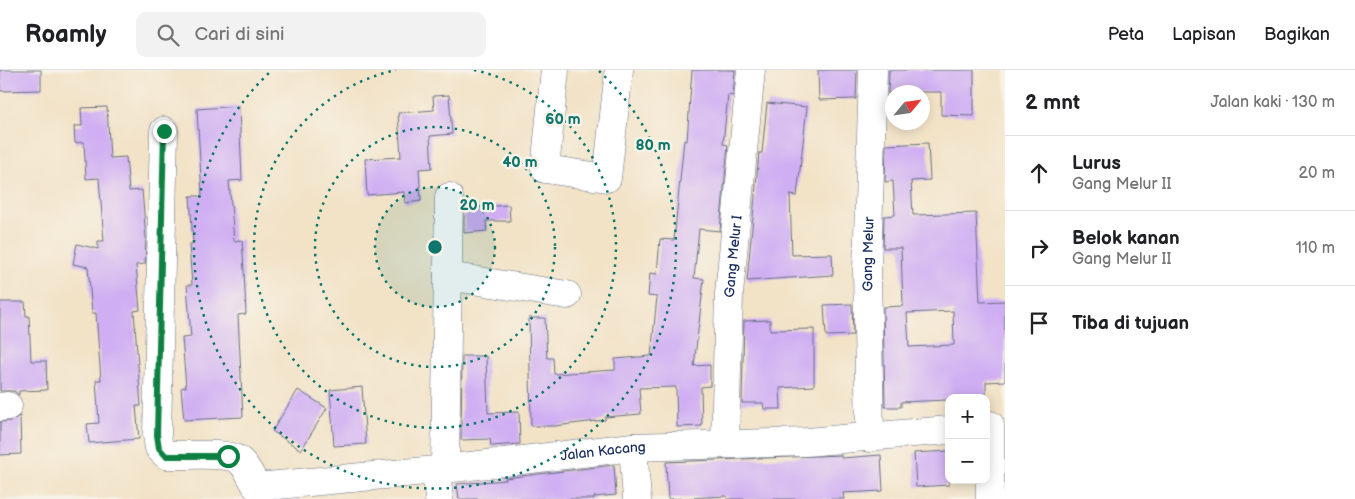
<!DOCTYPE html>
<html lang="id">
<meta charset="utf-8">
<style>
body{margin:0;font-family:"Balsamiq Sans",sans-serif;background:#f2f2f2;color:#202124}
.controls{position:absolute;right:15px;bottom:15px;display:grid;overflow:hidden;border-radius:10px;box-shadow:0 2px 12px #0003}
.controls button{width:45px;height:45px;display:grid;place-items:center;padding:0;border:0;border-bottom:1px solid #e0e0e0;background:#fff;color:#202124;font:25px sans-serif}
.compass{position:absolute;left:885px;top:15px;width:45px;height:45px;border-radius:50%;background:#fff;box-shadow:0 2px 12px #0003;rotate:61deg}
.stop{position:absolute;width:15px;height:15px;margin:-11px;border:4px solid #0b8043;border-radius:50%;background:#fff}
.stop.end{background:#0b8043;border-color:#fff;box-shadow:0 1px 5px #0008}
.list{margin:0;padding:0;list-style:none}
h2{display:flex;justify-content:space-between;align-items:center;height:65px;margin:0;padding:0 20px;font-size:21px}
h2 small{font-size:16px;font-weight:400;color:#757577}
.list li{display:grid;grid-template-columns:32px 1fr auto;gap:15px;align-items:center;box-sizing:border-box;height:75px;padding:0 20px;border-top:1px solid #e0e0e0}
.list b{display:block;font-size:19px;white-space:nowrap}
.list p{margin:0;font-size:16px;white-space:nowrap;color:#757577}
.list em{font-size:16px;font-style:normal;color:#757577}
.icon{flex:none;width:28px;height:28px;fill:none;stroke:currentColor;stroke-width:2;stroke-linecap:round;stroke-linejoin:round}
.map{position:relative;flex:none;width:1005px;height:429px;overflow:hidden}
header{display:flex;align-items:center;gap:30px;box-sizing:border-box;height:70px;padding:0 25px;background:#fff;border-bottom:1px solid #e0e0e0}
header strong{font-size:24px}
nav{display:flex;gap:28px;margin-inline-start:auto;font-size:18px}
.search{width:350px;height:45px;background:#f2f2f2;display:flex;align-items:center;gap:12px;box-sizing:border-box;padding:0 18px;border-radius:10px;color:#757577;font-size:19px}
main{display:flex}
aside{flex:1;background:#fff}
.map>svg:first-child{display:block}
.building{fill:#cfaef3;fill-rule:evenodd}
.lines{fill:none;stroke-linecap:round;stroke-linejoin:round}
.minor-casing{stroke:#666e82;stroke-width:29}
.minor{stroke:#fff;stroke-width:28}
.route{stroke:#0b8043;stroke-width:6}
.ring{fill:none;stroke:#0f766e;stroke-width:2.5;stroke-dasharray:2.5 5}
.labels{text-anchor:middle;dominant-baseline:central;stroke-width:5;stroke-linejoin:round;paint-order:stroke}
.street-label{font-size:14px;fill:#1b2f5e;stroke:#f7f3e8}
.centre{fill:#0f766e;stroke:#f7f3e8;stroke-width:2.5}
.ring-label{font-size:15px;text-anchor:middle;font-weight:bold;fill:#0f766e;stroke:#f7f3e8;stroke-width:5;stroke-linejoin:round;paint-order:stroke}
</style>
<header>
<strong>Roamly</strong>
<div class="search"><svg class="icon" aria-label="search" viewBox="0 0 24 24"><circle cx="10" cy="10" r="6"/><path d="M15 15l6 6"/></svg>Cari di sini</div>
<nav><a>Peta</a><a>Lapisan</a><a>Bagikan</a></nav>
</header>
<main>
<div class="map">
<svg width="1005" height="429" viewBox="0 0 1005 429">
<rect width="100%" height="100%" fill="#f7f3e8"/>
<filter id="ink" filterUnits="userSpaceOnUse"><feTurbulence type="fractalNoise" baseFrequency=".02" numOctaves="2"/><feDisplacementMap in="SourceGraphic" scale="10" xChannelSelector="R" yChannelSelector="G"/><feConvolveMatrix kernelMatrix="1 2 1 2 8 2 1 2 1" color-interpolation-filters="sRGB"/></filter>
<filter id="wash" filterUnits="userSpaceOnUse"><feTurbulence type="fractalNoise" baseFrequency=".0096" numOctaves="4" result="noise"/><feDisplacementMap in="SourceGraphic" scale="20" xChannelSelector="R" yChannelSelector="G"/><feGaussianBlur stdDeviation="1.12" result="paint"/><feColorMatrix in="noise" values="0 0 0 0 0 0 0 0 0 0 0 0 0 0 0 0 0 1.4 0 .05"/><feComposite in="paint" operator="in"/></filter>
<g filter="url(#wash)">
<rect width="100%" height="100%" fill="#f2e2c6"/>
<g id="blocks">
<path class="building" d="M 0,0 L 41,0 L 41,20 L 0,21 Z
M 692,0 L 735,0 L 733,26 L 728,25 L 723,74 L 728,75 L 720,161 L 699,159 L 694,208 L 704,209 L 694,296 L 710,295 L 710,316 L 701,317 L 702,356 L 677,357 L 676,317 L 639,318 L 641,344 L 605,347 L 605,350 L 555,356 L 531,356 L 529,248 L 545,248 L 547,288 L 553,288 L 554,304 L 615,300 L 615,289 L 651,286 L 657,227 L 648,226 L 650,203 L 657,204 L 660,169 L 674,170 L 684,70 L 687,71 Z
M 818,0 L 857,0 L 856,29 L 819,30 Z
M 889,0 L 974,0 L 974,46 L 941,45 L 941,22 L 892,22 L 888,24 Z
M 449,25 L 452,64 L 430,66 L 432,98 L 419,99 L 421,131 L 405,133 L 404,122 L 367,125 L 365,89 L 401,87 L 398,43 L 434,40 L 433,26 Z
M 767,33 L 807,37 L 797,126 L 790,125 L 792,185 L 832,184 L 833,205 L 747,211 L 759,83 L 762,83 Z
M 239,36 L 242,110 L 229,111 L 234,171 L 242,170 L 244,200 L 246,244 L 238,245 L 243,347 L 184,350 L 181,318 L 186,317 L 182,268 L 191,267 L 187,215 L 192,215 L 189,174 L 193,174 L 190,126 L 202,126 L 197,39 Z
M 107,37 L 110,88 L 126,87 L 129,121 L 142,120 L 146,168 L 145,194 L 136,195 L 140,240 L 134,241 L 141,336 L 136,336 L 139,369 L 89,373 L 87,354 L 99,353 L 96,310 L 101,310 L 96,243 L 92,243 L 88,197 L 73,194 L 77,174 L 98,179 L 98,171 L 104,171 L 99,108 L 86,109 L 84,72 L 75,73 L 74,56 L 82,56 L 81,38 Z
M 928,73 L 930,110 L 911,111 L 913,145 L 976,143 L 980,232 L 1005,231 L 1005,311 L 986,312 L 986,328 L 948,328 L 948,330 L 901,332 L 901,337 L 885,337 L 883,237 L 903,236 L 901,178 L 883,178 L 884,146 L 895,145 L 893,111 L 885,112 L 886,75 ZM 953,241 L 954,275 L 909,277 L 907,243 Z
M 509,135 L 510,151 L 486,151 L 487,161 L 464,163 L 464,138 Z
M 0,232 L 25,232 L 26,246 L 29,246 L 31,291 L 46,291 L 47,320 L 19,321 L 19,325 L 14,321 L 0,321 Z
M 852,234 L 853,265 L 826,266 L 824,235 Z
M 770,250 L 770,260 L 814,259 L 814,316 L 780,318 L 781,339 L 764,339 L 763,333 L 742,333 L 744,251 Z
M 462,286 L 486,286 L 488,343 L 519,342 L 520,374 L 491,376 L 490,369 L 461,370 Z
M 362,317 L 366,374 L 334,376 L 330,320 Z
M 298,320 L 327,338 L 301,380 L 272,361 Z
M 20,346 L 21,384 L 0,385 L 0,352 L 10,351 Z
M 949,381 L 949,415 L 916,417 L 914,383 Z
M 841,385 L 841,388 L 881,385 L 883,421 L 843,423 L 844,429 L 728,429 L 727,426 L 668,429 L 666,392 Z
M 614,395 L 616,425 L 594,427 L 594,429 L 459,429 L 457,414 L 506,410 L 505,408 Z"/>
</g>
</g>
<g filter="url(#ink)">
<use href="#blocks" fill-opacity="0" stroke="#666e82" stroke-width="1"/>
<g class="lines">
<g class="minor-casing">
<g id="minor">
<path d="M 555,0 L 545,99 L 607,108 L 619,0"/>
<path d="M 164,61 L 157,365 L 159,378 L 166,385 C 183,386 228,381 240,391 C 248,398 252,409 257,417"/>
<path d="M 448,206 L 567,225"/>
<path d="M 0,337 L 8,336"/>
<path d="M 990,355 L 990,429"/>
<path id="s1" d="M 870,368 L 867,200 L 873,0"/>
<path id="s2" d="M 725,374 L 729,224 L 751,0"/>
<path d="M 633,377 L 637,429"/>
<path d="M 445,399 L 449,127"/>
<path d="M 436,400 L 439,429"/>
<path id="s3" d="M 257,417 L 436,400 L 633,377 L 806,372 L 949,360"/>
</g>
</g>
<use href="#minor" class="minor"/>
</g>
</g>
<g class="lines" filter="url(#ink)">
<path class="route" d="M 164,61 L 157,365 L 159,378 L 166,386 L 228,386"/>
</g>
<circle cx="435" cy="177" r="60" fill="#0f766e" fill-opacity=".12"/>
<g class="ring">
<circle cx="435" cy="177" r="60"/>
<circle cx="435" cy="177" r="120"/>
<path d="M474 0A181 181 0 1 1 396 0"/>
<path d="M599 1A241 241 0 1 1 271 1"/>
</g>
<g class="labels">
<g class="street-label">
<text stroke="none"><textPath href="#s1" startOffset="184">Gang Melur</textPath></text>
<text stroke="none"><textPath href="#s2" startOffset="188">Gang Melur I</textPath></text>
<text stroke="none"><textPath href="#s3" startOffset="348">Jalan Kacang</textPath></text>
</g>
</g>
<circle cx="435" cy="177" r="8" class="centre"/>
<g class="ring-label">
<text x="563" y="54">60 m</text>
<text x="653" y="80">80 m</text>
<text x="520" y="97">40 m</text>
<text x="477" y="140">20 m</text>
</g>
</svg>
<div class="controls">
<button>+</button>
<button>−</button>
</div>
<svg class="compass" viewBox="-18 -18 36 36"><path d="M0-13l5 13h-10z" fill="#e53935"/><path d="M0 13l5-13h-10z" fill="#757577"/></svg>
<div class="stop" style="left:228px;top:386px"></div>
<div class="stop end" style="left:164px;top:61px"></div>
</div>
<aside>
<h2>2 mnt<small>Jalan kaki · 130 m</small></h2>
<ul class="list">
<li><svg class="icon" aria-label="ahead" viewBox="0 0 24 24"><path d="M12 20V5M6 11l6-6 6 6"/></svg><div><b>Lurus</b><p>Gang Melur II</p></div><em>20 m</em></li>
<li><svg class="icon" aria-label="right" viewBox="0 0 24 24"><path d="M7 20v-9h11M14 6l5 5-5 5"/></svg><div><b>Belok kanan</b><p>Gang Melur II</p></div><em>110 m</em></li>
<li><svg class="icon" aria-label="arrive" viewBox="0 0 24 24"><path d="M6 21V4h12l-3 4 3 4H6"/></svg><div><b>Tiba di tujuan</b></div></li>
</ul>
</aside>
</main>
